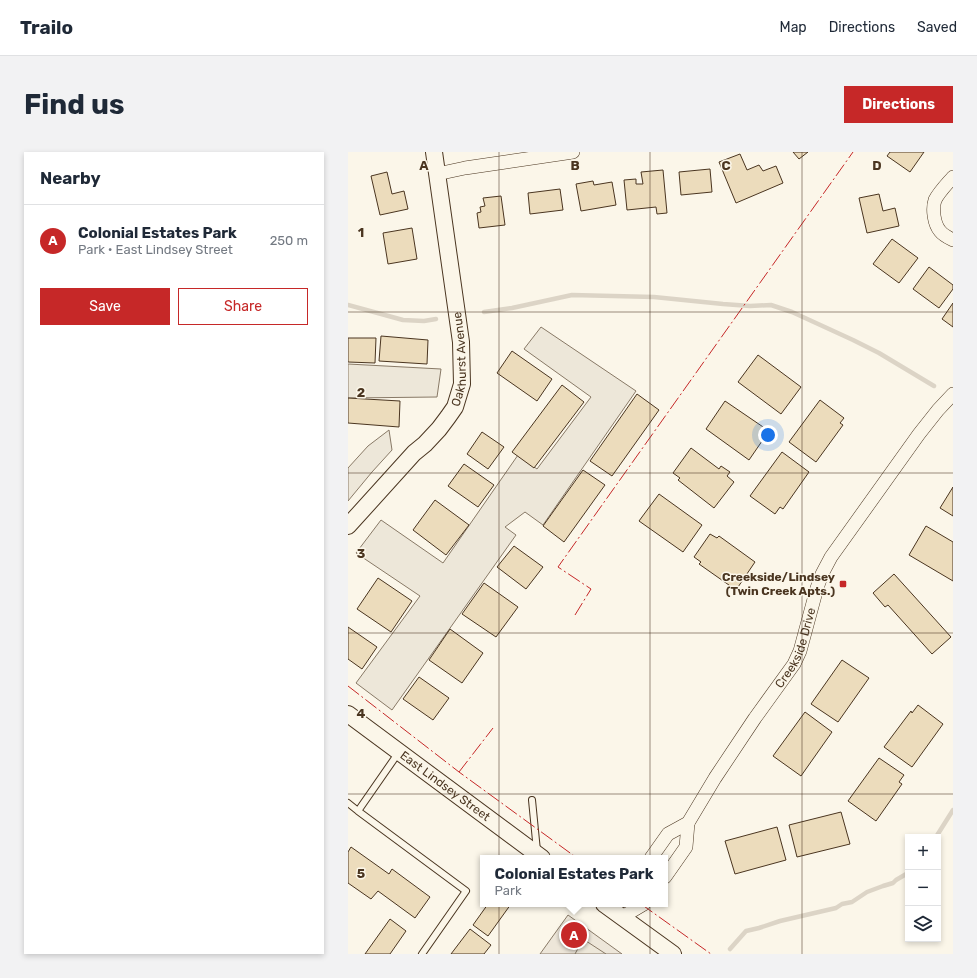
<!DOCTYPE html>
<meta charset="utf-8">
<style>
body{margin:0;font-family:Rubik,sans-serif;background:#f2f2f3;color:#1f2937}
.controls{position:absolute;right:12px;bottom:12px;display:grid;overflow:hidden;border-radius:0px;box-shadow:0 2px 6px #0003}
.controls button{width:36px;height:36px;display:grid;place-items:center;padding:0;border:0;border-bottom:1px solid #e0e1e3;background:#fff;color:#1f2937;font:20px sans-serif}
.you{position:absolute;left:420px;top:283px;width:14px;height:14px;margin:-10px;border:3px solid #fff;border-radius:50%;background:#1a73e8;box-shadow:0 0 0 6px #1a73e833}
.badge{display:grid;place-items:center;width:26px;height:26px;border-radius:50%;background:#c62828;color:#fff;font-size:13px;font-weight:700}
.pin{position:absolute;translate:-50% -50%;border:2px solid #fff;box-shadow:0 1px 4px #0006}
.popup{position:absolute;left:132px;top:703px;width:188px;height:52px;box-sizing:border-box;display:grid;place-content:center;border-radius:0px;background:#fff;filter:drop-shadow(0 1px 3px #0005);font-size:13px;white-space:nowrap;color:#747a83}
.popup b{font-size:15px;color:#1f2937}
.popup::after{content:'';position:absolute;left:50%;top:100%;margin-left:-8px;border:8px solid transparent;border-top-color:#fff}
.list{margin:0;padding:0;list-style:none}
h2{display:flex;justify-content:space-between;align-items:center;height:52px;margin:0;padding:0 16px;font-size:17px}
h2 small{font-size:13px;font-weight:400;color:#747a83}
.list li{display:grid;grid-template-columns:26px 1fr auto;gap:12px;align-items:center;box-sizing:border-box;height:72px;padding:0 16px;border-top:1px solid #e0e1e3}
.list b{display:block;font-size:15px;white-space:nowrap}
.list p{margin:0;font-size:13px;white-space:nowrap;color:#747a83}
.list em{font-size:13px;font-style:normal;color:#747a83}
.actions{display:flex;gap:8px;padding:12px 16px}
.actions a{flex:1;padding:9px 0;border:1px solid #c62828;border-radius:0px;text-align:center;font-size:14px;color:#c62828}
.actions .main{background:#c62828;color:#fff}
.icon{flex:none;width:22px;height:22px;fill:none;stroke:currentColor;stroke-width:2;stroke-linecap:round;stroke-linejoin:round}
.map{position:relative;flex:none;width:605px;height:802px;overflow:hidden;border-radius:0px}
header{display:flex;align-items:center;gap:24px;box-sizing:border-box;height:56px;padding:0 20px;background:#fff;border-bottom:1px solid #e0e1e3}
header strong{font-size:19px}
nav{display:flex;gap:22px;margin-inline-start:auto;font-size:14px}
.intro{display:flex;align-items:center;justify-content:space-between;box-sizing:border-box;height:96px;padding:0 24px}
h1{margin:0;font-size:28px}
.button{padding:10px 18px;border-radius:0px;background:#c62828;color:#fff;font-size:14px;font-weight:700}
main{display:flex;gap:24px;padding:0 24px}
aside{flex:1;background:#fff;border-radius:0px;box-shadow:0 2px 6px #0003}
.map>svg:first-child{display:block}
.green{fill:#ede6d9;stroke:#887966}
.parking{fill:#ede7d9;stroke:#887966}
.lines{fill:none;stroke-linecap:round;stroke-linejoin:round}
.stream{stroke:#dcd4c6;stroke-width:4.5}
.building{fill:#ecdcbc;stroke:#4a3520}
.service-casing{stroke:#4a3520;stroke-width:8}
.minor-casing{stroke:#4a3520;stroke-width:14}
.tertiary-casing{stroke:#4a3520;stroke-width:18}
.service{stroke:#fbf6e9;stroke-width:6}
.minor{stroke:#fbf6e9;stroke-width:13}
.tertiary{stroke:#fbf6e9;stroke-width:16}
.power{stroke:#c62828;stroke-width:1;stroke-dasharray:14 3 2 3;stroke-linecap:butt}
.grid{fill:none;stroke:#4a3520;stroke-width:1;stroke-opacity:0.55}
.poi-dot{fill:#c62828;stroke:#fbf6e9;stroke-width:1.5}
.labels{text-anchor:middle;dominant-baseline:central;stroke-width:3;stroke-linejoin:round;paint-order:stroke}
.street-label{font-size:12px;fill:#4a3520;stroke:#fbf6e9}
.poi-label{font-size:12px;font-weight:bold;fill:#4a3520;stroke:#fbf6e9;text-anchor:end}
.grid-label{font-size:13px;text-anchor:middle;font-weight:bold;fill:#4a3520;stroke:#fbf6e9;stroke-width:3;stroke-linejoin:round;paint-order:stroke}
</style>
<header>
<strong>Trailo</strong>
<nav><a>Map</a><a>Directions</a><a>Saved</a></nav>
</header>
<div class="intro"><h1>Find us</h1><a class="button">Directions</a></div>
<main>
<aside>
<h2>Nearby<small></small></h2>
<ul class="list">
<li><span class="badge">A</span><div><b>Colonial Estates Park</b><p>Park · East Lindsey Street</p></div><em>250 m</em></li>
</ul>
<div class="actions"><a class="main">Save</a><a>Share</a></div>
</aside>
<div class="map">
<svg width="605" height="802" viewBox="0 0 605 802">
<rect width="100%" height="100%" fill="#fbf6e9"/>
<path class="green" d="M 220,763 L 274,802 L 192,802 Z"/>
<path class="parking" d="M 193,175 L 288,239 L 195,373 L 177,360 L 157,375 L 168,383 L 44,558 L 8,531 L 72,444 L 8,401 L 33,368 L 95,411 L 170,303 L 189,317 L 243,245 L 176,197 Z
M 0,212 L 93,217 L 89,245 L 0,246 Z
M 41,278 L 44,298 L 24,320 L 0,349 L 0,316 L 20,294 Z
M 235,787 L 258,802 L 227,802 Z"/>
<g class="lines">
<path class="stream" d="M 0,153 L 55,168 L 76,169 L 88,167
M 136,160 L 164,156 L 224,143 L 306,145 L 375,152 L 402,154 L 423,153 L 444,160 L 505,188 L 531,201 L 586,234
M 588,685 L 605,658
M 382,797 L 398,779 L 411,776 L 432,769 L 488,756 L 494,752 L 504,750 L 519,740 L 535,734 L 545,731 L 548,728 L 560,721"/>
</g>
<path class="building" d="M 445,0 L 460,0 L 451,7 Z
M 542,0 L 576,0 L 562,20 L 539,4 Z
M 392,2 L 399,18 L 411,13 L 415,19 L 428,14 L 435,31 L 388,51 L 371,10 Z
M 362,17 L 364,40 L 333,43 L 331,20 Z
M 315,18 L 319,61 L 309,62 L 308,55 L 279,58 L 276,28 L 288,27 L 288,32 L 295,32 L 293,20 Z
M 39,20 L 44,42 L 56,39 L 60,57 L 32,63 L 23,24 Z
M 245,29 L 246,33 L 264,30 L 268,53 L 233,59 L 228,32 Z
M 212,37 L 215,58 L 182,62 L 180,41 Z
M 531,42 L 535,59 L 547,56 L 551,74 L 519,81 L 511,46 Z
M 153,44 L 157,73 L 131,76 L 129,61 L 133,60 L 132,55 L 137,54 L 135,46 Z
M 64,76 L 69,107 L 40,112 L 35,81 Z
M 544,87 L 570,106 L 551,131 L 525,112 Z
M 581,115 L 605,133 L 605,137 L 591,156 L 565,137 Z
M 605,151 L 605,175 L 594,167 Z
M 33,184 L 80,188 L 79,212 L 31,209 Z
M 0,186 L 28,186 L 27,211 L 0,210 Z
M 164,199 L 204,227 L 189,249 L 149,221 Z
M 410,203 L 453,235 L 433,262 L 390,230 Z
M 214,233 L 236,250 L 186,316 L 164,300 Z
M 289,242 L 311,258 L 264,324 L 242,309 Z
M 0,246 L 52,249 L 51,275 L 0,271 Z
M 472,248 L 496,266 L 492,271 L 495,273 L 468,310 L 441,290 Z
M 377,249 L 421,279 L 401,308 L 358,277 Z
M 134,280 L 156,295 L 140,317 L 119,302 Z
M 343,296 L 371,317 L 373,314 L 382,320 L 379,324 L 386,330 L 366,356 L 330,328 L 332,326 L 325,321 Z
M 434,300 L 461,320 L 435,357 L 432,355 L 427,362 L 402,344 Z
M 116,312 L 146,333 L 130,355 L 100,334 Z
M 235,318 L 257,333 L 216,390 L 195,374 Z
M 605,335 L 605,364 L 592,356 Z
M 311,342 L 354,373 L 335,400 L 291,369 Z
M 87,348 L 121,373 L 98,403 L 65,378 Z
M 578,374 L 605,390 L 605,429 L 561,403 Z
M 362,382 L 369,386 L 371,384 L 407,410 L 388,438 L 351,412 L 353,410 L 346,405 Z
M 166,394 L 195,415 L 178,437 L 149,415 Z
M 546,422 L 603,485 L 584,502 L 540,453 L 537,455 L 525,441 Z
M 30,426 L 64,449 L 43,480 L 9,457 Z
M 136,431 L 170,455 L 148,485 L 114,462 Z
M 0,475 L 29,495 L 14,517 L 0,507 Z
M 102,477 L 135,501 L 114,531 L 81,508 Z
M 494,508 L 521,526 L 490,570 L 463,552 Z
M 71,525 L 101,546 L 85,568 L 55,547 Z
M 570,553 L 595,572 L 564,615 L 536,595 L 563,559 L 564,561 Z
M 457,560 L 484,580 L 453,624 L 425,604 Z
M 531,606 L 556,623 L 551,630 L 554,632 L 528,669 L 500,649 Z
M 493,660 L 502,692 L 449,705 L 441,673 Z
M 429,675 L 438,708 L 387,722 L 377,689 Z
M 3,695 L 41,722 L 44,717 L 82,745 L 67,766 L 30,739 L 23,747 L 0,731 L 0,700 Z
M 140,752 L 163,752 L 140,784 L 125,773 Z
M 42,767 L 58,779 L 42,802 L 17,802 Z
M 122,777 L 143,793 L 136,802 L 103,802 Z"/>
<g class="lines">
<g class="service-casing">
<path id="service" d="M 184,648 L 189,699
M 0,651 L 10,659 L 51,600
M 10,659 L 118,739 L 74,802"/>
</g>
<g class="minor-casing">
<g id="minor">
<path d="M 89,22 L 117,16 L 225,0"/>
<path d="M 605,25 C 599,32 591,40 587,48 C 584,57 586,72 592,79 C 595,83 601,86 605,88"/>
<path id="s1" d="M 303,706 L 320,682 L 340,671 L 367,626 L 407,566 L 446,512 L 452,499 L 469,436 L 474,422 L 483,405 L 571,282 L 590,258 L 605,242"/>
<path d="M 317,725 L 338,695 L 340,671"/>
<path d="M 274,765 L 296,752"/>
</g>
</g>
<g class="tertiary-casing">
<g id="tertiary">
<path id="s2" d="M 0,374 L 66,301 L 77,292 L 91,277 L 100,265 L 107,255 L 114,232 L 113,190 L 86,0"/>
<path id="s3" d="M 0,562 L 194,706"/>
<path d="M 256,752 L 325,802"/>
</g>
</g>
<use href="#service" class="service"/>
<use href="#minor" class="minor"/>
<use href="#tertiary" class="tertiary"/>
<path class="power" d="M 227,463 L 243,437 L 210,415 L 505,0
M 0,534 L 111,620 L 229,706
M 111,620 L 145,576
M 293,752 L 363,802"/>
</g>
<path class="grid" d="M 151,0 L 151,802M 302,0 L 302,802M 454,0 L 454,802M 0,160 L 605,160M 0,321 L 605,321M 0,481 L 605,481M 0,642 L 605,642"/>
<rect class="poi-dot" x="491" y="428" width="8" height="8" rx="2"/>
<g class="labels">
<g class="street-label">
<text stroke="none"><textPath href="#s2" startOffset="209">Oakhurst Avenue</textPath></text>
<text stroke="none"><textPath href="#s1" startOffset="259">Creekside Drive</textPath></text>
<text stroke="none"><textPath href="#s3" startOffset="121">East Lindsey Street</textPath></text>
</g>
<g class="poi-label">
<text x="487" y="425">Creekside/Lindsey<tspan x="487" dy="14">(Twin Creek Apts.)</tspan></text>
</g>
</g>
<g class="grid-label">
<text x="76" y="18">A</text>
<text x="227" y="18">B</text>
<text x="378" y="18">C</text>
<text x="529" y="18">D</text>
<text x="13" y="85">1</text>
<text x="13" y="245">2</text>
<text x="13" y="406">3</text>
<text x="13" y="566">4</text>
<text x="13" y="726">5</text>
</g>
</svg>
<div class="controls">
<button>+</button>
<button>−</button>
<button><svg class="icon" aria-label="layers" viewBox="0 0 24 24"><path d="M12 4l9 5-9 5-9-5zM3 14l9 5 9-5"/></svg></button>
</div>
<div class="you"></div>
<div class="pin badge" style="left:226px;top:783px">A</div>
<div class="popup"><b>Colonial Estates Park</b>Park</div>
</div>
</main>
